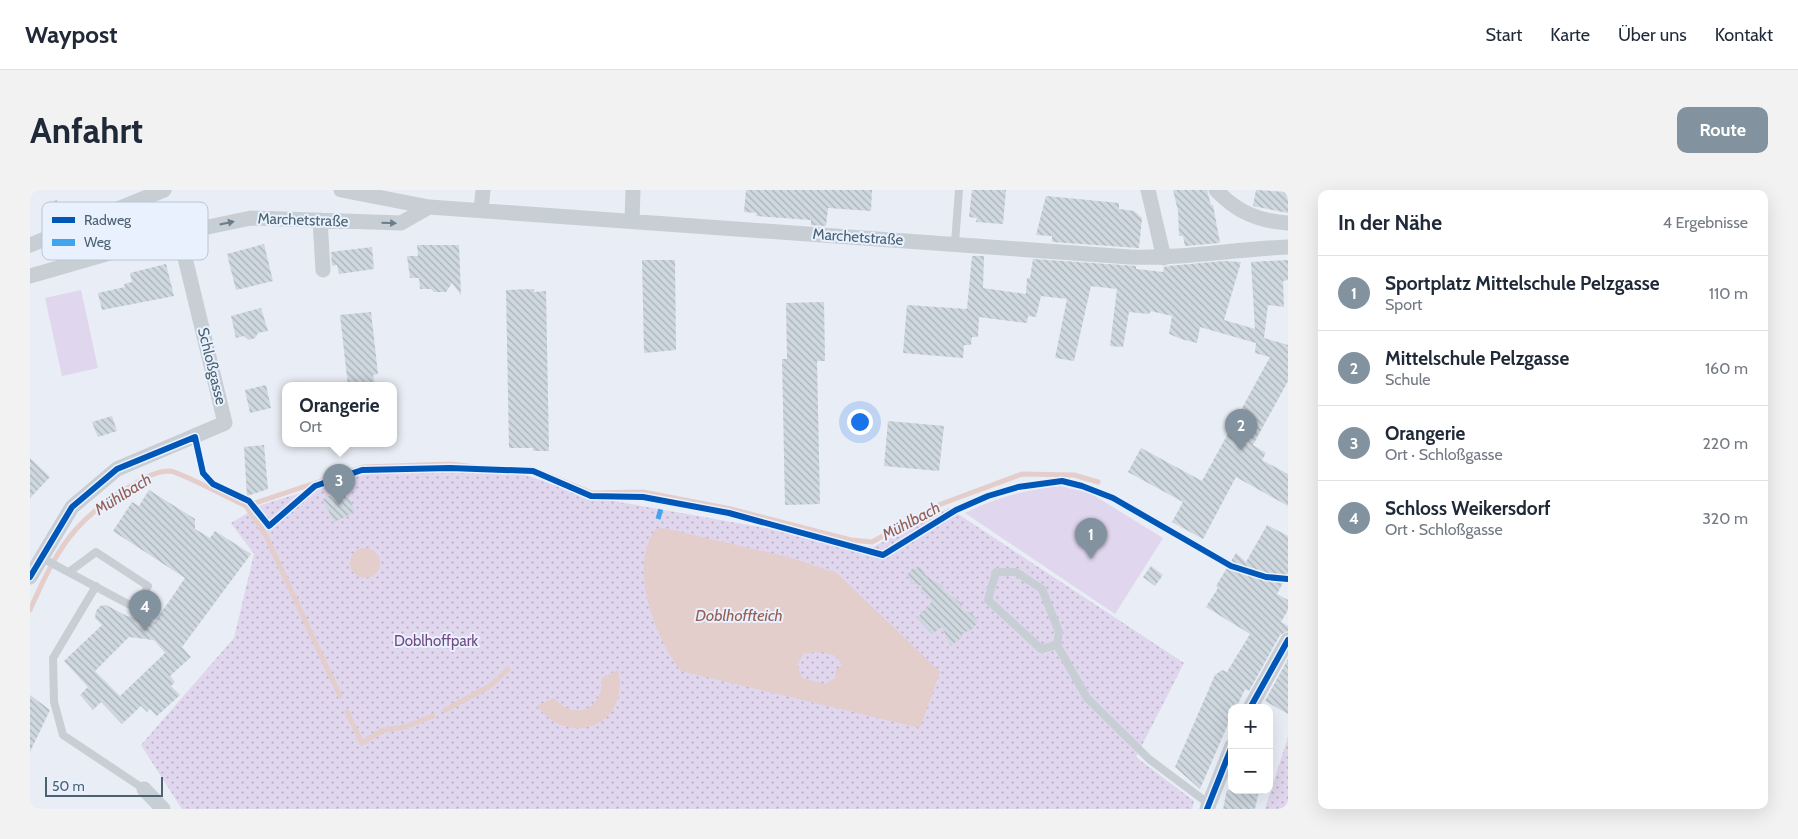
<!DOCTYPE html>
<html lang="de">
<meta charset="utf-8">
<style>
body{margin:0;font-family:Cabin,sans-serif;background:#f2f2f3;color:#1f2937}
.controls{position:absolute;right:15px;bottom:15px;display:grid;overflow:hidden;border-radius:10px;box-shadow:0 5px 20px #0002}
.controls button{width:45px;height:45px;display:grid;place-items:center;padding:0;border:0;border-bottom:1px solid #e0e1e3;background:#fff;color:#1f2937;font:25px sans-serif}
.scale{position:absolute;left:15px;bottom:12px;width:118px;box-sizing:border-box;padding-left:5px;border:2px solid #4b6271;border-top:0;font-size:14px;line-height:18px;white-space:nowrap;color:#4b6271;-webkit-text-stroke:4px #e9f1fe;paint-order:stroke}
.you{position:absolute;left:829px;top:231px;width:18px;height:18px;margin:-12px;border:4px solid #fff;border-radius:50%;background:#1a73e8;box-shadow:0 0 0 8px #1a73e833}
.badge{display:grid;place-items:center;width:32px;height:32px;border-radius:50%;background:#82939f;color:#fff;font-size:16px;font-weight:700}
.pin{position:absolute;translate:-50% -41px;filter:drop-shadow(0 1px 2px #0008)}
.pin::after{content:'';position:absolute;top:26px;width:18px;height:15px;background:inherit;clip-path:polygon(0 0,100% 0,50% 100%)}
.popup{position:absolute;left:252px;top:192px;width:115px;height:65px;box-sizing:border-box;display:grid;place-content:center;border-radius:10px;background:#fff;filter:drop-shadow(0 1px 4px #0005);font-size:16px;white-space:nowrap;color:#747a83}
.popup b{font-size:19px;color:#1f2937}
.popup::after{content:'';position:absolute;left:50%;top:100%;margin-left:-10px;border:10px solid transparent;border-top-color:#fff}
.list{margin:0;padding:0;list-style:none}
h2{display:flex;justify-content:space-between;align-items:center;height:65px;margin:0;padding:0 20px;font-size:21px}
h2 small{font-size:16px;font-weight:400;color:#747a83}
.list li{display:grid;grid-template-columns:32px 1fr auto;gap:15px;align-items:center;box-sizing:border-box;height:75px;padding:0 20px;border-top:1px solid #e0e1e3}
.list b{display:block;font-size:19px;white-space:nowrap}
.list p{margin:0;font-size:16px;white-space:nowrap;color:#747a83}
.list em{font-size:16px;font-style:normal;color:#747a83}
.map{position:relative;flex:none;width:1258px;height:619px;overflow:hidden;border-radius:10px}
header{display:flex;align-items:center;gap:30px;box-sizing:border-box;height:70px;padding:0 25px;background:#fff;border-bottom:1px solid #e0e1e3}
header strong{font-size:24px}
nav{display:flex;gap:28px;margin-inline-start:auto;font-size:18px}
.intro{display:flex;align-items:center;justify-content:space-between;box-sizing:border-box;height:120px;padding:0 30px}
h1{margin:0;font-size:35px}
.button{padding:12px 22px;border-radius:10px;background:#82939f;color:#fff;font-size:18px;font-weight:700}
main{display:flex;gap:30px;padding:0 30px}
aside{flex:1;background:#fff;border-radius:10px;box-shadow:0 5px 20px #0002}
.map>svg:first-child{display:block}
.green{fill:url(#green-dots)}
.pitch{fill:#e0d6ed}
.water{fill:#e4cecc;fill-rule:evenodd}
.lines{fill:none;stroke-linecap:round;stroke-linejoin:round}
.stream{stroke:#e4cecc;stroke-width:5}
.building{fill:url(#building-back-hatch);fill-rule:evenodd}
.service{stroke:#c7ced4;stroke-width:8}
.minor{stroke:#c7ced4;stroke-width:15}
.quiet{stroke:#40a5ee;stroke-width:5;stroke-dasharray:10 5;stroke-linecap:butt}
.cycleway-casing{stroke:#e9f1fe;stroke-width:9}
.cycleway{stroke:#0057b8;stroke-width:6}
.oneway{fill:#6a7d8a}
.labels{text-anchor:middle;dominant-baseline:central;stroke-width:4;stroke-linejoin:round;paint-order:stroke}
.street-label{font-size:15px;fill:#4b6271;stroke:#e9f1fe}
.park-label{font-size:15px;fill:#724a81;stroke:#e9f1fe}
.water-label{font-size:16px;font-style:italic;fill:#975e50;stroke:#e9f1fe}
.key{fill:#e9f1fe;stroke:#bac6d4;stroke-width:1}
.key-label{font-size:14px;fill:#4b6271}
</style>
<header>
<strong>Waypost</strong>
<nav><a>Start</a><a>Karte</a><a>Über uns</a><a>Kontakt</a></nav>
</header>
<div class="intro"><h1>Anfahrt</h1><a class="button">Route</a></div>
<main>
<div class="map">
<svg width="1258" height="619" viewBox="0 0 1258 619">
<defs>
<pattern id="green-dots" width="8" height="8" patternUnits="userSpaceOnUse" patternTransform="scale(1.25)"><rect width="8" height="8" fill="#e0d6ed"/><path d="M2 2h.1M6 6h.1" fill="none" stroke="#b8b1c4" stroke-width="1.8" stroke-linecap="round"/></pattern>
<pattern id="building-back-hatch" width="6" height="6" patternUnits="userSpaceOnUse" patternTransform="scale(1.25)"><rect width="6" height="6" fill="#cfd7df"/><path d="M-1 5l2 2M0 0l6 6M5-1l2 2" fill="none" stroke="#aab2b9"/></pattern>
</defs>
<rect width="100%" height="100%" fill="#e9edf5"/>
<path class="green" d="M 339,282 L 489,283 L 561,307 L 843,357 L 919,318 L 1154,473 L 1106,567 L 1164,611 L 1162,619 L 152,619 L 111,555 L 204,448 L 224,364 L 201,333 L 231,315 Z
M 1258,547 L 1258,619 L 1235,619 Z"/>
<path class="pitch" d="M 51,100 L 68,178 L 32,186 L 15,108 Z
M 1030,296 L 1060,303 L 1133,348 L 1085,424 L 935,323 C 967,307 996,300 1030,296 Z"/>
<path class="water" d="M 634,338 L 758,367 L 807,383 L 910,482 L 890,538 L 651,481 C 625,447 598,378 625,340 ZM 792,462 L 806,466 L 812,475 L 806,480 L 805,488 L 795,494 L 772,488 L 767,475 L 774,463 Z
M320 373a15 15 0 1 1 30 0a15 15 0 1 1-30 0Z
M 588,480 C 601,534 540,560 507,516 L 524,508 C 546,532 573,519 572,488 Z"/>
<g class="lines">
<path class="stream" d="M 216,316 L 235,344 L 310,506
M 0,420 C 27,359 43,330 101,296 C 113,289 125,281 140,281 C 150,282 203,310 216,316 L 333,277 L 421,274 L 461,279 L 503,279 L 562,303 L 613,302 L 701,319 L 821,350 L 842,352 L 911,314 L 992,284 L 1044,285 L 1068,292
M 415,520 L 460,496 L 478,479
M 317,522 L 332,553 L 353,540 L 375,537 L 403,526"/>
</g>
<path class="building" d="M 716,0 L 842,0 L 841,21 L 798,18 L 796,36 L 781,35 L 781,30 L 726,26 L 727,23 L 714,22 Z
M 942,0 L 976,0 L 973,34 L 946,32 L 947,28 L 939,27 Z
M 1143,0 L 1177,0 L 1181,15 L 1183,15 L 1190,53 L 1155,56 L 1153,46 L 1149,46 L 1148,21 Z
M 1226,0 L 1258,2 L 1258,23 L 1223,16 Z
M 1016,6 L 1089,13 L 1089,19 L 1104,21 L 1112,28 L 1109,58 L 1022,52 L 1022,46 L 1006,45 Z
M 27,10 L 33,27 L 20,31 L 14,14 Z
M 234,54 L 243,91 L 206,100 L 197,64 Z
M 387,55 L 429,55 L 431,105 L 422,93 L 416,102 L 404,102 L 401,99 L 390,99 L 389,88 L 380,88 L 377,66 L 388,66 Z
M 342,57 L 344,79 L 309,84 L 307,75 L 302,76 L 301,62 Z
M 942,66 L 954,66 L 953,98 L 996,104 L 997,88 L 1000,88 L 1003,69 L 1106,76 L 1106,79 L 1133,82 L 1134,77 L 1138,76 L 1194,71 L 1211,72 L 1194,130 L 1225,139 L 1221,72 L 1258,70 L 1258,90 L 1253,91 L 1254,117 L 1238,115 L 1234,148 L 1258,155 L 1258,191 L 1223,255 L 1236,263 L 1232,270 L 1258,284 L 1258,316 L 1206,287 L 1173,349 L 1142,332 L 1153,312 L 1098,282 L 1111,258 L 1172,291 L 1240,167 L 1225,163 L 1226,153 L 1170,137 L 1167,153 L 1151,149 L 1139,144 L 1142,126 L 1121,121 L 1119,124 L 1099,122 L 1093,157 L 1080,156 L 1087,99 L 1061,96 L 1044,171 L 1025,168 L 1037,109 L 1011,106 L 1006,127 L 998,126 L 997,133 L 949,127 L 948,147 L 942,147 L 941,155 L 934,155 L 933,168 L 873,163 L 877,115 L 937,119 Z
M 612,70 L 645,70 L 646,160 L 614,163 Z
M 136,74 L 144,106 L 72,120 L 68,103 L 95,97 L 94,94 L 102,92 L 100,83 Z
M 504,99 L 504,102 L 516,101 L 519,261 L 503,261 L 503,258 L 479,258 L 476,100 Z
M 794,112 L 795,171 L 787,171 L 790,314 L 755,315 L 752,169 L 757,169 L 756,113 Z
M 231,118 L 238,141 L 228,143 L 225,148 L 219,150 L 214,146 L 206,148 L 201,126 Z
M 341,122 L 348,184 L 343,185 L 345,196 L 318,196 L 310,125 Z
M 236,195 L 241,218 L 220,223 L 215,200 Z
M 82,226 L 87,241 L 68,247 L 62,232 Z
M 858,231 L 914,236 L 909,281 L 854,276 Z
M 234,255 L 238,299 L 217,306 L 214,257 Z
M 0,268 L 20,287 L 0,308 Z
M 315,299 L 325,322 L 304,332 L 293,309 Z
M 119,300 L 165,329 L 165,339 L 180,348 L 185,341 L 221,364 L 152,457 L 161,467 L 140,486 L 145,492 L 141,496 L 150,505 L 127,526 L 120,519 L 117,522 L 111,516 L 92,534 L 71,512 L 63,520 L 50,505 L 58,497 L 34,471 L 72,435 L 65,428 L 66,421 L 70,416 L 76,415 L 97,426 L 125,432 L 155,388 L 83,341 L 102,312 L 109,316 ZM 99,447 L 124,450 L 135,463 L 90,506 L 65,481 Z
M 1237,335 L 1258,346 L 1258,383 L 1247,404 L 1258,410 L 1258,420 L 1251,432 L 1258,436 L 1258,441 L 1250,445 L 1219,501 L 1215,499 L 1206,518 L 1202,518 L 1202,525 L 1170,599 L 1145,577 L 1185,485 L 1192,480 L 1197,482 L 1220,444 L 1176,417 L 1188,398 L 1186,396 L 1206,363 L 1216,372 Z
M 1121,376 L 1133,385 L 1125,396 L 1113,387 Z
M 890,377 L 897,387 L 913,396 L 914,400 L 932,414 L 932,420 L 941,423 L 948,432 L 940,441 L 932,442 L 932,447 L 921,456 L 912,437 L 902,444 L 887,428 L 903,411 L 891,401 L 892,396 L 881,393 L 878,384 L 882,379 Z
M 1258,469 L 1258,524 L 1235,511 Z
M 0,505 L 20,520 L 0,562 Z
M 1197,600 L 1229,600 L 1225,619 L 1193,619 Z"/>
<g class="lines">
<path class="service" d="M 925,53 L 929,0
M 10,367 L 100,415 L 109,413 L 118,396 L 66,362 L 39,382
M 66,396 L 23,468 L 24,512 L 33,545 L 114,599
M 1027,455 L 1011,459 L 958,410 L 966,382 L 986,382 L 1012,399 L 1029,442 L 1027,455 L 1057,508 L 1119,569 L 1179,614"/>
<path class="minor" d="M 311,0 L 399,17 L 1100,67 C 1153,69 1205,59 1258,57
M 1118,0 L 1134,68
M 1186,0 C 1207,22 1228,31 1258,33
M 451,21 L 453,0
M 290,30 L 293,80
M 602,31 L 603,0
M 0,55 L 134,0
M 0,86 L 149,43 L 221,28 L 371,33 L 399,17
M 0,387 L 42,317 L 87,279 L 195,233 L 149,43
M 1220,518 L 1258,450
M 114,599 L 133,619
M 1177,619 L 1202,556"/>
<path class="quiet" d="M 628,329 L 633,311"/>
<g class="cycleway-casing">
<path id="cycleway" d="M 0,387 L 42,317 L 87,279 L 165,247 L 173,283 L 183,294 L 219,311 L 239,336 L 285,296 L 332,280 L 420,278 L 503,281 L 561,306 L 613,307 L 699,323 L 853,365 L 926,320 L 958,306 L 988,297 L 1032,291 L 1052,296 L 1083,308 L 1201,376 L 1236,387 L 1258,389
M 1220,518 L 1258,450
M 1177,619 L 1202,556"/>
</g>
<use href="#cycleway" class="cycleway"/>
</g>
<defs><path id="oneway-solid" d="M-6-.8H1V-3.2L6.5 0L1 3.2V.8H-6Z" transform="scale(1.25)"/></defs>
<g class="oneway">
<use href="#oneway-solid" transform="translate(197 33) rotate(-12)"/>
<use href="#oneway-solid" transform="translate(359 33) rotate(2)"/>
</g>
<g class="labels">
<g class="street-label">
<text transform="translate(273 30) rotate(2)">Marchetstraße</text>
<text transform="translate(828 47) rotate(4)">Marchetstraße</text>
<text transform="translate(182 176) rotate(76)">Schloßgasse</text>
</g>
<g class="park-label">
<text x="406" y="451">Doblhoffpark</text>
</g>
<g class="water-label">
<text transform="translate(93 304) rotate(-32)">Mühlbach</text>
<text transform="translate(881 331) rotate(-28)">Mühlbach</text>
<text x="709" y="425">Doblhoffteich</text>
</g>
</g>
<rect x="12" y="12" width="166" height="58" rx="8" class="key"/>
<rect x="22" y="27" width="23" height="6" fill="#0057b8"/>
<rect x="22" y="49" width="23" height="7" fill="#40a5ee"/>
<g class="key-label">
<text x="54" y="35">Radweg</text>
<text x="54" y="57">Weg</text>
</g>
</svg>
<div class="controls">
<button>+</button>
<button>−</button>
</div>
<div class="scale">50 m</div>
<div class="you"></div>
<div class="pin badge" style="left:1061px;top:369px">1</div>
<div class="pin badge" style="left:1211px;top:260px">2</div>
<div class="pin badge" style="left:309px;top:315px">3</div>
<div class="popup"><b>Orangerie</b>Ort</div>
<div class="pin badge" style="left:115px;top:441px">4</div>
</div>
<aside>
<h2>In der Nähe<small>4 Ergebnisse</small></h2>
<ul class="list">
<li><span class="badge">1</span><div><b>Sportplatz Mittelschule Pelzgasse</b><p>Sport</p></div><em>110 m</em></li>
<li><span class="badge">2</span><div><b>Mittelschule Pelzgasse</b><p>Schule</p></div><em>160 m</em></li>
<li><span class="badge">3</span><div><b>Orangerie</b><p>Ort · Schloßgasse</p></div><em>220 m</em></li>
<li><span class="badge">4</span><div><b>Schloss Weikersdorf</b><p>Ort · Schloßgasse</p></div><em>320 m</em></li>
</ul>
</aside>
</main>
